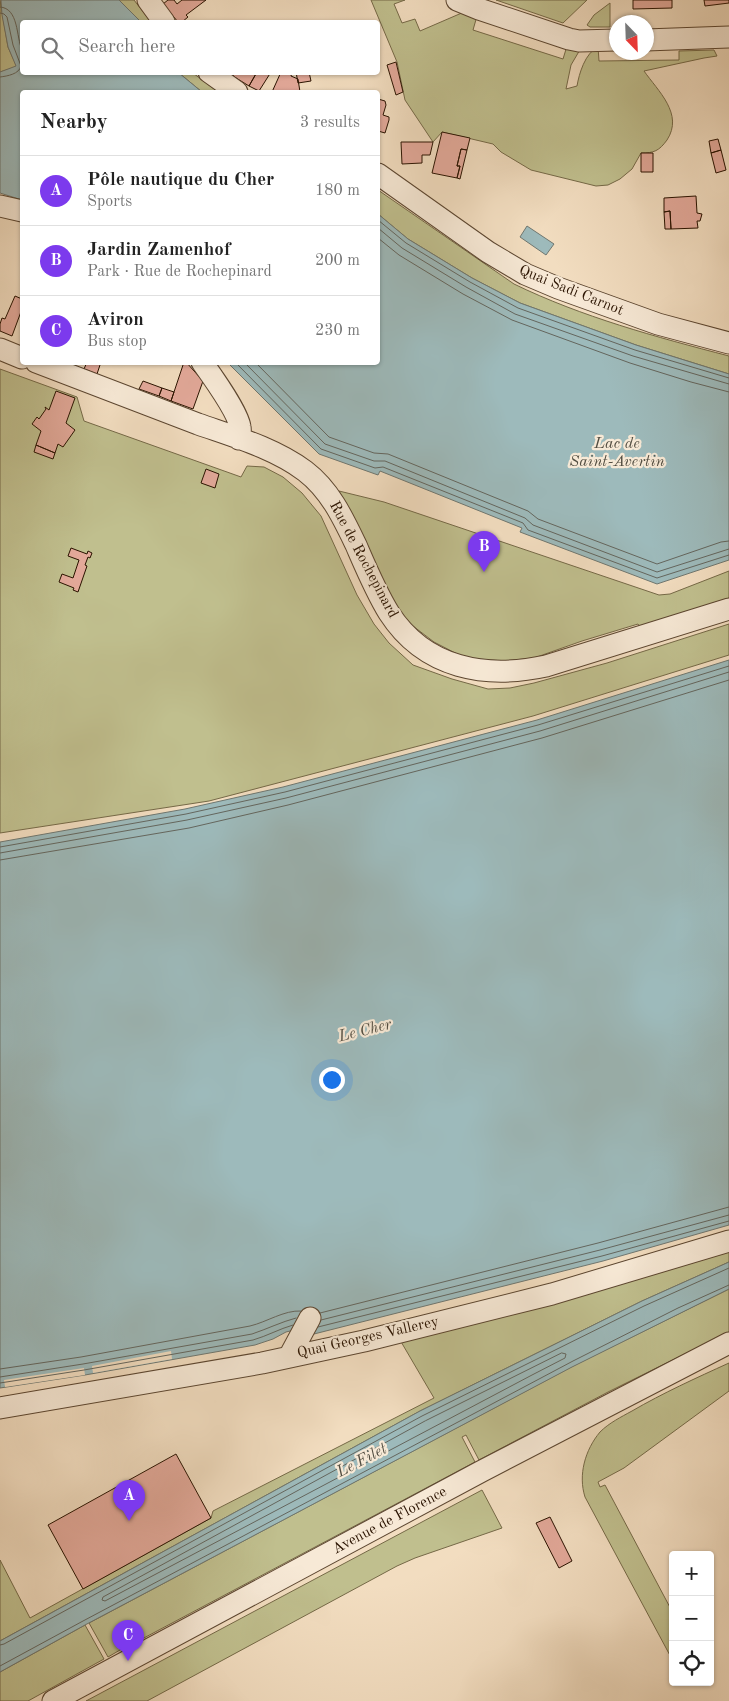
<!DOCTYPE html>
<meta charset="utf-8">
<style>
body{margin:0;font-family:"Old Standard TT",serif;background:#f2f2f2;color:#222}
.controls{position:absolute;right:15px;bottom:15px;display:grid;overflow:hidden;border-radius:5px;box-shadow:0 1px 4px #0004}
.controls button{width:45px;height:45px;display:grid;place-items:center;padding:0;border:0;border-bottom:1px solid #e0e0e0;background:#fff;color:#222;font:25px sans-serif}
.compass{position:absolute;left:609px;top:15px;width:45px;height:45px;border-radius:50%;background:#fff;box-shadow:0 1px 4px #0004;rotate:157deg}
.you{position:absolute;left:331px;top:1079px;width:18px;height:18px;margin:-12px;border:4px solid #fff;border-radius:50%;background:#1a73e8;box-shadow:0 0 0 8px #1a73e833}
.badge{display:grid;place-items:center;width:32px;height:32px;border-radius:50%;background:#7c3aed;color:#fff;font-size:16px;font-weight:700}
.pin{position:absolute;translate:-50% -41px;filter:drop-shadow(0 1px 2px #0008)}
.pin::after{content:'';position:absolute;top:26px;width:18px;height:15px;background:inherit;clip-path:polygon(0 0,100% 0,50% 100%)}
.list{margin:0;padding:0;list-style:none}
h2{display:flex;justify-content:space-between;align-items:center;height:65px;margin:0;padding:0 20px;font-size:21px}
h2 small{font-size:16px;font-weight:400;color:#767676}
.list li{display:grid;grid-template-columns:32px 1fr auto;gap:15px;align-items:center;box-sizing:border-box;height:70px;padding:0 20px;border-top:1px solid #e0e0e0}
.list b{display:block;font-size:19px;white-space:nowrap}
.list p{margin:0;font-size:16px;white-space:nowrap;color:#767676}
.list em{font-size:16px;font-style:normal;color:#767676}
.icon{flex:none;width:28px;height:28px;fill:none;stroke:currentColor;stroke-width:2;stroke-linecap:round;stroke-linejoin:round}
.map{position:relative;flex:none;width:729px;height:1701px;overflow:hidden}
.search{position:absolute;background:#fff;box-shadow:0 1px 4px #0004;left:20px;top:20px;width:360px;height:55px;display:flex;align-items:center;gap:12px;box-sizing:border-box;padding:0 18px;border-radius:5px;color:#767676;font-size:19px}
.panel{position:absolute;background:#fff;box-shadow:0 1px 4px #0004;left:20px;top:90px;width:360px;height:275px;border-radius:5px}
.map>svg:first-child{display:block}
.green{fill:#c0bf8e;stroke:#756947}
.water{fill:#9dbabb;stroke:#6f7770}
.pier{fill:#f2ddc0}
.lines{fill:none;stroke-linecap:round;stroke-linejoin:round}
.shore{stroke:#64665e;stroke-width:1}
.building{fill:#e3a99a;stroke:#2a1300}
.minor-casing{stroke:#5c4630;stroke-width:23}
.minor{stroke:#f7e9d6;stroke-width:21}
.labels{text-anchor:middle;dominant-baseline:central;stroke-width:4.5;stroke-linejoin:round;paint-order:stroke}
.street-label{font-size:15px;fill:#2a1300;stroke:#f7e9d6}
.water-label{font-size:16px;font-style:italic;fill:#524d41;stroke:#f7e9d6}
</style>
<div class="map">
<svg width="729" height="1701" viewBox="0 0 729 1701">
<rect width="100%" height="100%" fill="#f2ddc0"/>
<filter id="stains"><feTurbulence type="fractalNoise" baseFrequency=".004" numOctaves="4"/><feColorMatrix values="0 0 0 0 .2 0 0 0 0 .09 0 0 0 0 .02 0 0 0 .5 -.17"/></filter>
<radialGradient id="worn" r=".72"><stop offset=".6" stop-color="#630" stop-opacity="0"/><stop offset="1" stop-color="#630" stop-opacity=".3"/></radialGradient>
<path class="green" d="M 0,0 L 8,47 L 17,67 L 0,72 Z
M 119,0 L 134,0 L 151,22 L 141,22 Z
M 371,0 L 405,0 L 394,4 L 402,23 L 415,19 L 420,31 L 464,12 L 477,16 L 473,30 L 563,59 L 567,46 L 581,48 L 571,65 L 566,89 L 577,86 C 579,74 585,53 598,47 L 599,61 L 679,60 L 679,51 L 714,50 L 717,56 L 704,58 L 644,71 C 658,91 684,114 667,140 C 659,151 654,153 641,153 L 632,169 L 620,179 L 608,185 L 596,186 L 531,170 L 501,152 L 493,144 L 442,132 L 433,142 L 405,100 L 397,62 Z
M 496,0 L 587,0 L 563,23 Z
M 610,3 L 610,27 L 590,27 L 587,25 L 594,15 Z
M 179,73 L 193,73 L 218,92 L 202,92 Z
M 378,190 L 514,284 C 582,317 656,337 729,356 L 729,374 L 636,345 L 520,303 L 472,278 L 408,239 L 378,214 Z
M 0,369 L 77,397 L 84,421 L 241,477 L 247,466 L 264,467 L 283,477 L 302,493 L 321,516 L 357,595 L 374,624 L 389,643 L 413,665 L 452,679 L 488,689 L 510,688 L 534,683 L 607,663 L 729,624 L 729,655 L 533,716 L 209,801 L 0,833 Z
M 339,491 L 384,502 L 659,595 L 670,594 L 729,571 L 729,598 L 640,627 L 638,624 L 582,641 L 534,658 L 504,661 L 465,658 L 434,642 L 409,623 L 397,609 Z
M 729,1248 L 729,1262 L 642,1301 L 420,1411 L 0,1641 L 0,1560 L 30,1618 L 211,1518 L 213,1511 L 434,1398 L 400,1340 Z
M 729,1289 L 729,1332 L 608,1392 L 479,1460 L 466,1435 L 462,1437 L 475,1462 L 142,1639 L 141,1636 L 132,1641 L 132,1643 L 108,1657 L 89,1623 L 575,1365 Z
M 729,1363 L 729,1391 L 624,1468 L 598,1482 L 600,1487 L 605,1485 L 673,1613 L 673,1661 L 585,1497 C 578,1475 585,1450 600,1432 C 609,1423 621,1417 632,1411 C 663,1393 696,1378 729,1363 Z
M 482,1490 L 502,1528 L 415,1558 L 397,1566 L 147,1701 L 86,1701 Z
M 85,1625 L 104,1659 L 28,1701 L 0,1701 L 0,1672 Z"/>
<path class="water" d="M 1,0 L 119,0 L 141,22 L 22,22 L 22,72 L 179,73 L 202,92 L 22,92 L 22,200 L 0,193 L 0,72 L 16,66 L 8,47 L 2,15 Z
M 378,214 L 408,239 L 472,278 L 520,303 L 636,345 L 729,374 L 729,560 L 657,584 L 520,532 L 522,528 L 380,471 L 378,475 L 319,454 L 228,363 L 378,362 Z
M 527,226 L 554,244 L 546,255 L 520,237 Z
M 729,660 L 729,1225 L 603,1261 L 310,1335 L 298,1329 L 286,1332 L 273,1339 L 255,1345 L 85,1375 L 0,1388 L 0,842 L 185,809 L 283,787 L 537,720 Z
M 729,1262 L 729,1289 L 572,1367 L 85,1625 L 0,1672 L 0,1641 L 420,1411 L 642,1301 Z"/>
<path class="pier" d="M 171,1351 L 172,1359 L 93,1373 L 92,1366 Z
M 84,1368 L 85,1375 L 5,1387 L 4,1380 Z"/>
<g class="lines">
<path class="shore" d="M 0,7 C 19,8 16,37 22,50
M 0,13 L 4,14 L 7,17 L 13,45 L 21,66 C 19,74 8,76 0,77
M 378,220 L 406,243 L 470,282 L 518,308 L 635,350 L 729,378
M 378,228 L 402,248 L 466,287 L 515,314 L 633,356 L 729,384
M 378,238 L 399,255 L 463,294 L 512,320 L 630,363 L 691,382 L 729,392
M 235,362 L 321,449 L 375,468 L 383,467 L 523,523 L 528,530 L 657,578 L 729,555
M 244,362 L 325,444 L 374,461 L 385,461 L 525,518 L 533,525 L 657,572 L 729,549
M 255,362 L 329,437 L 374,453 L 388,454 L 528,511 L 538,519 L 657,564 L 721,542 L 729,541
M 0,847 L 186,814 L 285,792 L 538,725 L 729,666
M 0,853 L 187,820 L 286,798 L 540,731 L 729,672
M 0,860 L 189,828 L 288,805 L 542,738 L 729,680
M 320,1313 L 598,1243 L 729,1207
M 321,1320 L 600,1250 L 729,1215
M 318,1327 L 602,1256 L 729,1221
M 562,1353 L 566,1354 L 565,1358 L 532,1375 L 105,1601 L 102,1600 L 103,1597 L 425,1421 Z
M 0,1369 L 81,1357 L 250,1326 C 267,1322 284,1310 301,1311
M 0,1377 L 83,1364 L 252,1334 C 267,1329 281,1322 296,1318
M 0,1383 L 84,1370 L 253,1340 C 267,1336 279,1329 293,1325
M 0,1645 L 4,1644 L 422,1416 L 644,1306 L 729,1268
M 0,1666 L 83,1621 L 573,1361 L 678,1308 L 729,1285"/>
</g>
<path class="building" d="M 168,0 L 174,0 L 177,4 L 182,0 L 206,0 L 186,15 L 188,17 L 182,22 L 178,22 L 163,4 Z
M 633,0 L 672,0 L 672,8 L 633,9 Z
M 704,0 L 729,0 L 729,3 L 705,6 Z
M 396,62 L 403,92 L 396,95 L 387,65 Z
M 235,72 L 257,72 L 249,86 L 233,76 Z
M 257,72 L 271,72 L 259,91 L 249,86 Z
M 281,72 L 292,72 L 291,76 L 298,79 L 300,92 L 272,92 Z
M 296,72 L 309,72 L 311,81 L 298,83 Z
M 378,99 L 385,101 L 386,105 L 383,115 L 389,117 L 389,120 L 385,133 L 378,131 Z
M 442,132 L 470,138 L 467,150 L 461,149 L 457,166 L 460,166 L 457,178 L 432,173 Z
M 718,139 L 721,150 L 711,153 L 709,141 Z
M 401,142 L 433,142 L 430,155 L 422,155 L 422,163 L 402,164 Z
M 461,149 L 467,150 L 460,179 L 457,178 L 460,166 L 457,166 Z
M 721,150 L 726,170 L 716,173 L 711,153 Z
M 641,153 L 653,153 L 653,172 L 641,172 Z
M 696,196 L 697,213 L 702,214 L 700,221 L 697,221 L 698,228 L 671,229 L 670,211 L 664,212 L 664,198 Z
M 670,211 L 671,229 L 665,229 L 664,212 Z
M 15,296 L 22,299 L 22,309 L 12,336 L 0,331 L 0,324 L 2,318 L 5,319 Z
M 87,362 L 101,362 L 97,374 L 84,369 Z
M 184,362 L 186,362 L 203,381 L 193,409 L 171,401 Z
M 143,381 L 162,388 L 159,396 L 139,389 Z
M 162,388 L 174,392 L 171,401 L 159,396 Z
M 56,391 L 75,398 L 66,423 L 75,430 L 63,447 L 58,444 L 55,453 L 36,445 L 41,431 L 32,424 L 37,417 L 39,419 L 46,409 L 45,407 L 49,410 Z
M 36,445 L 55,453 L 53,459 L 34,452 Z
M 206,469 L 219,474 L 215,488 L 201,483 Z
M 71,548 L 87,554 L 88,551 L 92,553 L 90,558 L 88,557 L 85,565 L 87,566 L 78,592 L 73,590 L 74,588 L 59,582 L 62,574 L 73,578 L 79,560 L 68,556 Z
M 176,1454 L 211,1518 L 83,1589 L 48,1525 Z
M 550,1517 L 572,1561 L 559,1568 L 536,1523 Z"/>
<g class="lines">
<g class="minor-casing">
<path id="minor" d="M 148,0 L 164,22
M 457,0 L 479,9 L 569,39 L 579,41 L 616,40
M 646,40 L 729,37
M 209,72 L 237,92
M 378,174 L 488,252 L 525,274 L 558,288 L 658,324 L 729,343
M 0,206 L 22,211
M 0,349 L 22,358
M 36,362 C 90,383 144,403 198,424 C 235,437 274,448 305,471 C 330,490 343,518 356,545 C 366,568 376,592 389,613 C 425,669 486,679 546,666 L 729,609
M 202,362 C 212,376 238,412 240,427 C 241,431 240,435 239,439
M 289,1357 L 310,1318
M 0,1408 L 262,1363 L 364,1341 L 552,1294 L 729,1241
M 53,1701 L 482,1471 L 729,1343"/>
</g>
<use href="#minor" class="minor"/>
</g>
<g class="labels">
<g class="street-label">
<text transform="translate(571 291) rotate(22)">Quai Sadi Carnot</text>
<text transform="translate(363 560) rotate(62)">Rue de Rochepinard</text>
<text transform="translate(368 1338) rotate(-13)">Quai Georges Vallerey</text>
<text transform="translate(390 1521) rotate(-28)">Avenue de Florence</text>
</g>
<g class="water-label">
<text x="617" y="444">Lac de<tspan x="617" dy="18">Saint-Avertin</tspan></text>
<text transform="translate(365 1031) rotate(-14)">Le Cher</text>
<text transform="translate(362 1461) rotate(-28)">Le Filet</text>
</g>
</g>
<rect width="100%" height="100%" filter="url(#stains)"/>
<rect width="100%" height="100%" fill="url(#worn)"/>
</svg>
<div class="controls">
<button>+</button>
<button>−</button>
<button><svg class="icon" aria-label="locate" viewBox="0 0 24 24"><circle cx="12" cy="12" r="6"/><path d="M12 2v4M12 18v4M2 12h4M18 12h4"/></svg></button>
</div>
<svg class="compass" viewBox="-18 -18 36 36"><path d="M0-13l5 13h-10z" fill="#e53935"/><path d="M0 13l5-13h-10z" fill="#767676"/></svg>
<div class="you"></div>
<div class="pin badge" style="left:129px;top:1521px">A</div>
<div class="pin badge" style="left:484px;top:572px">B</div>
<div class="pin badge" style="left:128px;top:1661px">C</div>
<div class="search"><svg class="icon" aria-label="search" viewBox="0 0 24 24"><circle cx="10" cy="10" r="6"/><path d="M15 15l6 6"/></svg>Search here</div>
<section class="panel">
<h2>Nearby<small>3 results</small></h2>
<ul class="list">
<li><span class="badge">A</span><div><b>Pôle nautique du Cher</b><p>Sports</p></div><em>180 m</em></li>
<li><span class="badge">B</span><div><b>Jardin Zamenhof</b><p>Park · Rue de Rochepinard</p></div><em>200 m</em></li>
<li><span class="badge">C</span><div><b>Aviron</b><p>Bus stop</p></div><em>230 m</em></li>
</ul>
</section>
</div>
